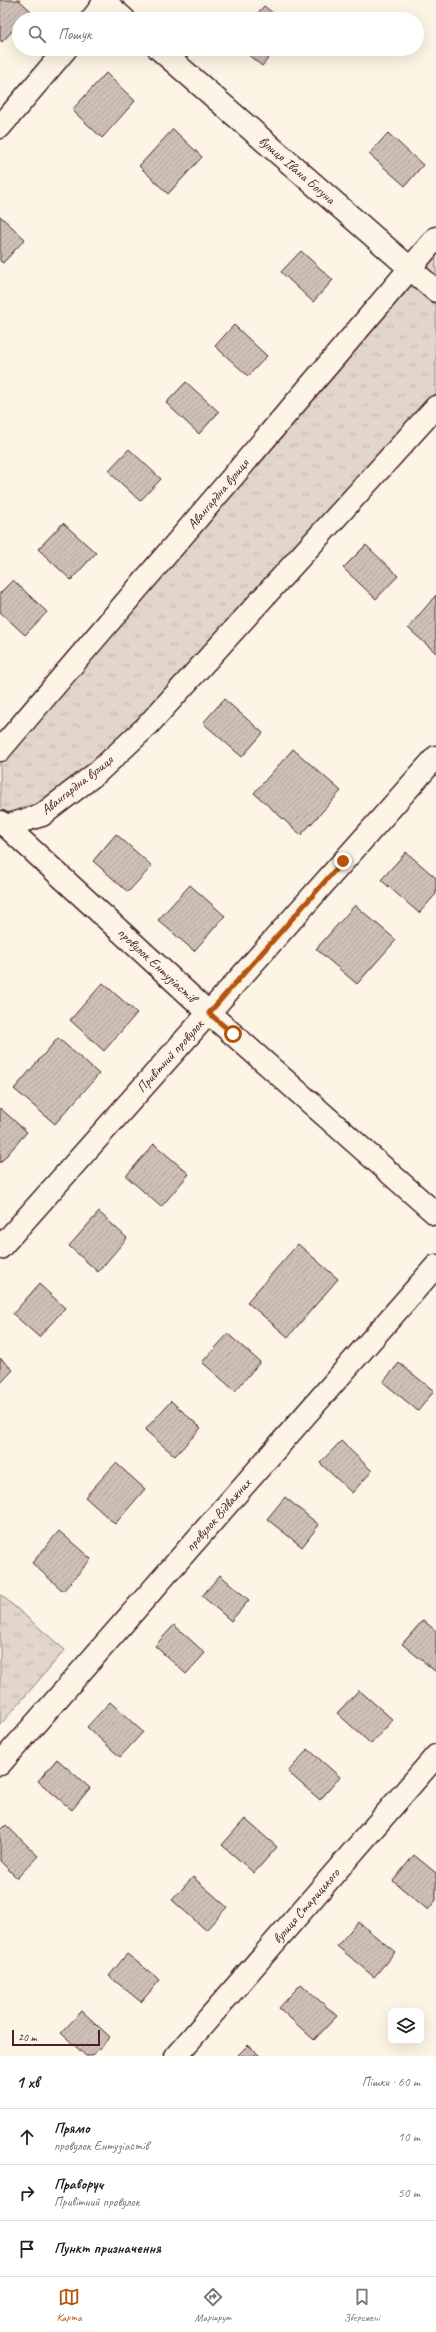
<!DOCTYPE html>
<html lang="uk">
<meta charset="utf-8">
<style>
body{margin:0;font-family:Caveat,sans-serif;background:#f6f6f6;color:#222}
.controls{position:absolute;right:12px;bottom:12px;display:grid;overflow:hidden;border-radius:8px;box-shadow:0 4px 16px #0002}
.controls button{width:36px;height:36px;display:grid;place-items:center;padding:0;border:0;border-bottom:1px solid #e0e0e0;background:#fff;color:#222;font:20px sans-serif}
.scale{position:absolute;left:12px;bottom:10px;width:88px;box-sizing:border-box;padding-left:4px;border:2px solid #4a1f2b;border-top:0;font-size:11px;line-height:14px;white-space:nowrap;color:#4a1f2b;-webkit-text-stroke:3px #fcf5e5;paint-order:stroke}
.stop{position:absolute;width:12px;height:12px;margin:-9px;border:3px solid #b45309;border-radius:50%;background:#fff}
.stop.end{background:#b45309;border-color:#fff;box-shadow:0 1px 4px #0008}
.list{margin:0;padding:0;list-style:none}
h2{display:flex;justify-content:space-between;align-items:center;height:52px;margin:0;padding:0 16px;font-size:17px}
h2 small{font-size:13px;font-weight:400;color:#767676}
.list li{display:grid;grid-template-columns:26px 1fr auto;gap:12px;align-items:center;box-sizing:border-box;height:56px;padding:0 16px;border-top:1px solid #e0e0e0}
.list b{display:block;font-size:15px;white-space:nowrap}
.list p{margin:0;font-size:13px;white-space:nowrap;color:#767676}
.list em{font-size:13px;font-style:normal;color:#767676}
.icon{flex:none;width:22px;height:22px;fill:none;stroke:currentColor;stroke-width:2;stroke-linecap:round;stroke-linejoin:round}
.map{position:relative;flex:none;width:436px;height:2056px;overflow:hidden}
.search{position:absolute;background:#fff;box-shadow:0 4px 16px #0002;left:12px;right:12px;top:12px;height:44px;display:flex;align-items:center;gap:10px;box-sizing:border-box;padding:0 14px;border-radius:22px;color:#767676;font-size:15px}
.sheet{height:220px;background:#fff}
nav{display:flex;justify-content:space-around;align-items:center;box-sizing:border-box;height:56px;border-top:1px solid #e0e0e0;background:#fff;font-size:11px;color:#767676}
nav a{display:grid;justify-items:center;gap:2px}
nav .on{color:#b45309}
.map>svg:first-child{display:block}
.grass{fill:url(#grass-tufts);stroke:#967a7a}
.building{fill:url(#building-hatch);stroke:#4a1f2b}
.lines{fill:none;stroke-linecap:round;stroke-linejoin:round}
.street-casing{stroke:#4a1f2b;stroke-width:25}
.secondary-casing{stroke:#4a1f2b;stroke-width:25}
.street{stroke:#fcf5e5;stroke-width:22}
.secondary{stroke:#fcf5e5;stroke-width:22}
.route{stroke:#b45309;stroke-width:5}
.labels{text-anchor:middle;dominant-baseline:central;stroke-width:3.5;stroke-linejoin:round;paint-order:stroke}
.street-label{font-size:14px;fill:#4a1f2b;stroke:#fcf5e5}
</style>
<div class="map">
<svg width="436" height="2056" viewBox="0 0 436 2056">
<defs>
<pattern id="grass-tufts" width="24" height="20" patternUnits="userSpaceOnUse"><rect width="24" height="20" fill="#e2d5ca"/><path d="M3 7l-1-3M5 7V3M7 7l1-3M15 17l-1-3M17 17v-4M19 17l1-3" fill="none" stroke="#c3b6ae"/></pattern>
<pattern id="building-hatch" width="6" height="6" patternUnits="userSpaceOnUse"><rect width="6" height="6" fill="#cfc0b7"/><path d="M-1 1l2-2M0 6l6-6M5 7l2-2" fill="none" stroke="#b3a59e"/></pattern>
</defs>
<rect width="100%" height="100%" fill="#fcf5e5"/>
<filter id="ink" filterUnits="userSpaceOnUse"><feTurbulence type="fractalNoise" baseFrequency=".025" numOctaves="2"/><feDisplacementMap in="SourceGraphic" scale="8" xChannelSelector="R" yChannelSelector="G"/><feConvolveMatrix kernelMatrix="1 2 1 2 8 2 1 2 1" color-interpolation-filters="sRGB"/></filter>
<g filter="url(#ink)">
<path class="grass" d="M 436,238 L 436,407 L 148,725 L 42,815 L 0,822 L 0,750 Z
M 0,1594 L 65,1650 L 0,1725 Z"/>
<path class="building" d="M 0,0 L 19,0 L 31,11 L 24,19 L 19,19 L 19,24 L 2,42 L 0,40 Z
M 264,6 L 280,19 L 253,19 Z
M 241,49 L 276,49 L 262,66 Z
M 106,73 L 135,101 L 102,138 L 72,110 Z
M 173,129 L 202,157 L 168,194 L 139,166 Z
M 388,133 L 423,165 L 405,186 L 369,154 Z
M 0,216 L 25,239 L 3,263 L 0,261 Z
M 301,251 L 333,280 L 313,302 L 281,272 Z
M 234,325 L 267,356 L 248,376 L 215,346 Z
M 186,382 L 219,412 L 199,434 L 166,403 Z
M 129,449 L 161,479 L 140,501 L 108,471 Z
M 63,523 L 96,553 L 71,580 L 38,549 Z
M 366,545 L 398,576 L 376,599 L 343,568 Z
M 13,580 L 47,612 L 25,635 L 0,612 L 0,593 Z
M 436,595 L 436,653 L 408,628 Z
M 224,699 L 263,733 L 242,757 L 203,723 Z
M 293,749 L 341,791 L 301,835 L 254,793 Z
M 116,834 L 152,866 L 128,892 L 93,861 Z
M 406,852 L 436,878 L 436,894 L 419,913 L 381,880 Z
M 190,885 L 225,916 L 194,951 L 158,920 Z
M 355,905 L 396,940 L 357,984 L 316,949 Z
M 103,983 L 137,1013 L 104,1051 L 70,1020 Z
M 58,1038 L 99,1074 L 55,1124 L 14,1089 Z
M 0,1108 L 27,1132 L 0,1163 Z
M 154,1144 L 189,1174 L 161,1207 L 126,1176 Z
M 99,1212 L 127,1238 L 98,1272 L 69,1246 Z
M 298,1244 L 338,1279 L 288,1337 L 247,1302 Z
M 39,1284 L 65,1308 L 39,1337 L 13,1314 Z
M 228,1334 L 260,1362 L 235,1391 L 202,1362 Z
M 0,1358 L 13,1370 L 0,1384 Z
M 399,1363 L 434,1391 L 418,1411 L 383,1382 Z
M 171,1401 L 201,1428 L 175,1456 L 145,1430 Z
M 341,1441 L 372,1471 L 352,1493 L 320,1463 Z
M 116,1463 L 145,1489 L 115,1524 L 85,1497 Z
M 285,1497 L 319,1525 L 302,1547 L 267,1519 Z
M 59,1531 L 91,1559 L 63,1591 L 32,1563 Z
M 220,1575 L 249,1600 L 231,1621 L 202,1596 Z
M 423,1620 L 436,1631 L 436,1672 L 402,1644 Z
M 174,1625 L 205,1653 L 186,1674 L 155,1646 Z
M 359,1690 L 393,1720 L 371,1744 L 337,1713 Z
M 110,1702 L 143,1732 L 120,1757 L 87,1727 Z
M 308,1749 L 340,1777 L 320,1800 L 288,1772 Z
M 57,1759 L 90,1788 L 72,1810 L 38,1781 Z
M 245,1819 L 277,1847 L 254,1873 L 222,1845 Z
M 6,1825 L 38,1856 L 17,1878 L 0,1861 L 0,1831 Z
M 414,1855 L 436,1873 L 436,1900 L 428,1910 L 393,1881 Z
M 193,1877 L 227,1907 L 206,1930 L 172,1900 Z
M 358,1922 L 395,1952 L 374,1977 L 337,1946 Z
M 127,1954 L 160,1980 L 141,2002 L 109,1976 Z
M 301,1984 L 337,2016 L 314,2040 L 279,2008 Z
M 82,2011 L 110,2037 L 92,2056 L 86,2056 L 61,2033 Z
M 248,2045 L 260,2056 L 237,2056 Z"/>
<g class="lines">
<g class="street-casing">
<path id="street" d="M 103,0 L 124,19
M 92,19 L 105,2
M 159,49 L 436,291
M 0,127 L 66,49
M 6,826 L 209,1013 L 436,1214
M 0,1248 L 436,757
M 0,1764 L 436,1266
M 176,2056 L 436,1756"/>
</g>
<g class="secondary-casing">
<path id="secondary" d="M 0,750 L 436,238
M 0,822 L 6,826 L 42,815 L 98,772 L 148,725 L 436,407"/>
</g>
<use href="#street" class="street"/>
<use href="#secondary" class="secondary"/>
</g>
</g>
<g class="lines" filter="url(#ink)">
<path class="route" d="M 233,1034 L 209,1013 L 343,861"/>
</g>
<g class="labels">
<g class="street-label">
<text transform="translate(297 170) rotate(41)">вулиця Івана Богуна</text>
<text transform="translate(218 494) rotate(-50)">Авангардна вулиця</text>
<text transform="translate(77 785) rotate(-38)">Авангардна вулиця</text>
<text transform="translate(157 965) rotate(43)">провулок Ентузіастів</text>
<text transform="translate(170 1056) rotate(-48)">Привітний провулок</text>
<text transform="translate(218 1515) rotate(-49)">провулок Відважних</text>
<text transform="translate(306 1906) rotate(-49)">вулиця Старицького</text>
</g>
</g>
</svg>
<div class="controls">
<button><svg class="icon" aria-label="layers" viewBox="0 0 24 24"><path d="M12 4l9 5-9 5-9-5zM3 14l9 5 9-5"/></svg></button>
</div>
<div class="scale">20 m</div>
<div class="stop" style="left:233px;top:1034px"></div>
<div class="stop end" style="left:343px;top:861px"></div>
<div class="search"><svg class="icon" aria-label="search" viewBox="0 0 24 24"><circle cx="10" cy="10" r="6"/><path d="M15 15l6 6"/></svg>Пошук</div>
</div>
<section class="sheet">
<h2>1 хв<small>Пішки · 60 m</small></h2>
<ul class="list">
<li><svg class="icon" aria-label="ahead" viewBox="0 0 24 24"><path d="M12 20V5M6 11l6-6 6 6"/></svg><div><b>Прямо</b><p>провулок Ентузіастів</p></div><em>10 m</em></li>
<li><svg class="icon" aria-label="right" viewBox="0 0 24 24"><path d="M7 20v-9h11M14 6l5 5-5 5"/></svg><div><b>Праворуч</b><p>Привітний провулок</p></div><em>50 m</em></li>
<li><svg class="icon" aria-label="arrive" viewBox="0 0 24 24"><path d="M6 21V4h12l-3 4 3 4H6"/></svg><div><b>Пункт призначення</b></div></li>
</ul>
</section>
<nav>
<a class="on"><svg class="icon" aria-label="map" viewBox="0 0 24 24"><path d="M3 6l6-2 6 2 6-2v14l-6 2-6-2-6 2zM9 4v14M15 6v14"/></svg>Карта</a>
<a><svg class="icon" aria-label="directions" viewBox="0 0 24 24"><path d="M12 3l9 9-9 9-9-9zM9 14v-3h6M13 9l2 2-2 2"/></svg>Маршрут</a>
<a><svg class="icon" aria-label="saved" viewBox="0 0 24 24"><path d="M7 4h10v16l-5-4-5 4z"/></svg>Збережені</a>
</nav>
